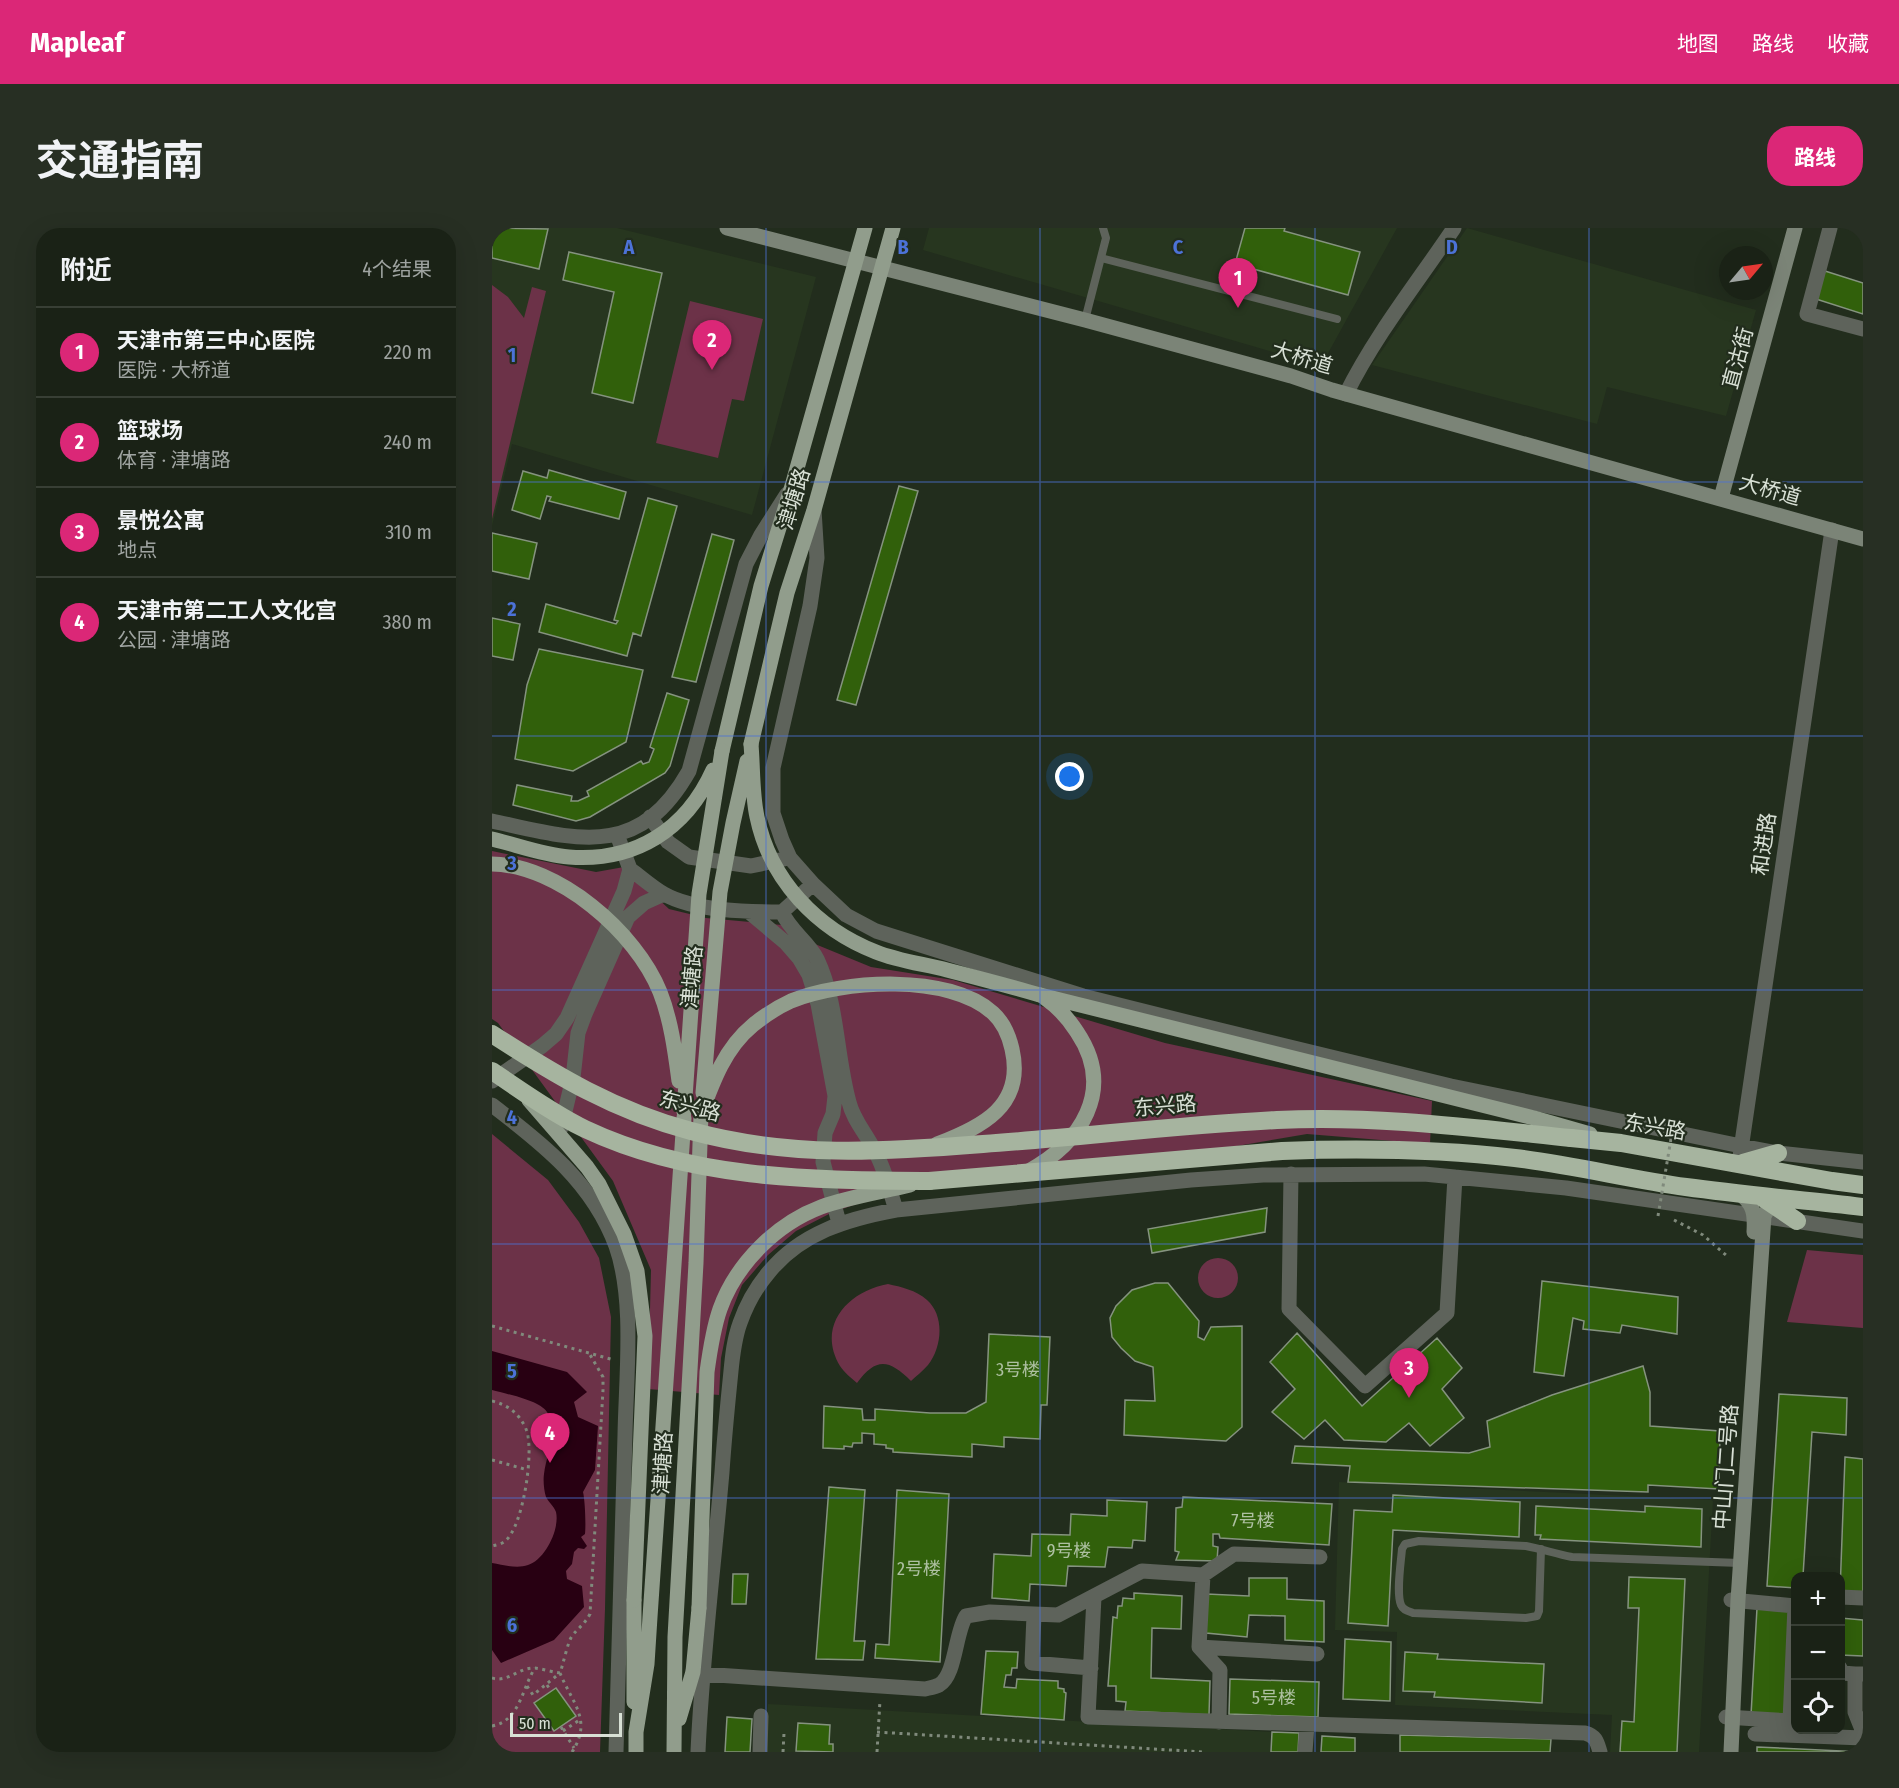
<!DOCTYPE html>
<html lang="zh">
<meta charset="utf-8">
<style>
body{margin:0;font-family:"Fira Sans Condensed","Noto Sans SC",sans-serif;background:#272f23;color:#f1f3f6}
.controls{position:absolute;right:18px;bottom:18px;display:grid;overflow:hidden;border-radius:12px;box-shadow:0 6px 24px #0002}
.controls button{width:54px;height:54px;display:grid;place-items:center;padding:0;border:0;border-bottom:2px solid #383f35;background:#1a2216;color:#f1f3f6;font:30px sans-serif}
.compass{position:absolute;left:1227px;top:18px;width:54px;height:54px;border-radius:50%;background:#1a2216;box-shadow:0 6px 24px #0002;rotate:61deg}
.scale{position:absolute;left:18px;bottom:15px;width:112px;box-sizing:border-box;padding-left:6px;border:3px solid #d8e0d5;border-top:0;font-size:16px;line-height:21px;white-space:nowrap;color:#d8e0d5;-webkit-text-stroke:4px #222d1d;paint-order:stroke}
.you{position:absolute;left:578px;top:549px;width:21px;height:21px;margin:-15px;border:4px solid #fff;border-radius:50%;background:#1a73e8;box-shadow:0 0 0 9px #1a73e833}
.badge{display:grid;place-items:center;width:39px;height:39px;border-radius:50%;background:#db2777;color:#fff;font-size:20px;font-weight:700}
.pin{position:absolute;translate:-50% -50px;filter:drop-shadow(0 2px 3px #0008)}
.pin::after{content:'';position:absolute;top:32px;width:21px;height:18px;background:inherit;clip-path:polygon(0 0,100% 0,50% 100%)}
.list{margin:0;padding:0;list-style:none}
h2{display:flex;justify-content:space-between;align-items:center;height:78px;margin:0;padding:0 24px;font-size:26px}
h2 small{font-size:20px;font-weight:400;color:#9fa4a1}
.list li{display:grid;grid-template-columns:39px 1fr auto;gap:18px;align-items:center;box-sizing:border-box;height:90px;padding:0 24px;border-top:2px solid #383f35}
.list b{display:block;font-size:22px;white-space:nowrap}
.list p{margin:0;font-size:20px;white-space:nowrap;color:#9fa4a1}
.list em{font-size:20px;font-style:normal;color:#9fa4a1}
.icon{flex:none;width:33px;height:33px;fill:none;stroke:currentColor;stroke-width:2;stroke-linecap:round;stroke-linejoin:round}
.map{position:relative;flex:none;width:1371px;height:1524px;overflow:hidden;border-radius:24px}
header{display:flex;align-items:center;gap:36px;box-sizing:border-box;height:84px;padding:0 30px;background:#db2777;color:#fff}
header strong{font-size:28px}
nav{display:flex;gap:33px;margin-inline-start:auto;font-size:21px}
.intro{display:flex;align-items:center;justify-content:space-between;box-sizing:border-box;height:144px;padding:0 36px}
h1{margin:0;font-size:42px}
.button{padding:15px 27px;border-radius:24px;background:#db2777;color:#fff;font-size:21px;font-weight:700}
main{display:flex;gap:36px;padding:0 36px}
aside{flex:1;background:#1a2216;border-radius:24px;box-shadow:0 6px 24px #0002}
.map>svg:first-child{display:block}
.built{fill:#27361f}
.green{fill:#6c3248}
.water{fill:#280012}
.building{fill:#31600b;stroke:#85937f;stroke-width:1.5}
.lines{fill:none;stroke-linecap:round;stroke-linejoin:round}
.path{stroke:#808a7c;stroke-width:3;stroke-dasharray:3 4.5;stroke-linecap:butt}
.lane{stroke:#5e635b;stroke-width:8}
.street{stroke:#5e635b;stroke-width:15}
.secondary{stroke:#7b8477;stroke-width:15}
.primary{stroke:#919d8c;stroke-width:15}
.highway{stroke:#a6b49f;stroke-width:18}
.path-bridge{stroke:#808a7c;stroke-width:3;stroke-dasharray:3 4.5;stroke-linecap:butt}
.primary-bridge{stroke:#919d8c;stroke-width:15}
.highway-bridge{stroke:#a6b49f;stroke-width:18}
.grid{fill:none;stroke:#4c72d7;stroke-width:1.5;stroke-opacity:0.55}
.labels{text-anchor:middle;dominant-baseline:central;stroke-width:4.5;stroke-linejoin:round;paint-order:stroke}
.number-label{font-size:18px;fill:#aec0a2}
.street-label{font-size:21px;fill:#d8e0d5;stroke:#222d1d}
.grid-label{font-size:20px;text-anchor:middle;font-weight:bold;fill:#4c72d7;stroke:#222d1d;stroke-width:4.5;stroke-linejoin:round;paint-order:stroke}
</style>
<header>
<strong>Mapleaf</strong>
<nav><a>地图</a><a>路线</a><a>收藏</a></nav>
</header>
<div class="intro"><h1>交通指南</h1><a class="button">路线</a></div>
<main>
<aside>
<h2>附近<small>4个结果</small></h2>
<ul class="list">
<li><span class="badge">1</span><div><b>天津市第三中心医院</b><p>医院 · 大桥道</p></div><em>220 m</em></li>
<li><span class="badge">2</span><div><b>篮球场</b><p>体育 · 津塘路</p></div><em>240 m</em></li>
<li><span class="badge">3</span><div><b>景悦公寓</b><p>地点</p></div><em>310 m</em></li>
<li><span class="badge">4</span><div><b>天津市第二工人文化宫</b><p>公园 · 津塘路</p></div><em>380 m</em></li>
</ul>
</aside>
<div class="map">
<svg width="1371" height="1524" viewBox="0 0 1371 1524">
<rect width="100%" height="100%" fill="#222d1d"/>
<path class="built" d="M 0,0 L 125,0 L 324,49 L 260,287 L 20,216 L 0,298 Z
M 437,0 L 905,0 L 829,138 L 431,22 Z
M 975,0 L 1264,82 L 1234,188 L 1115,159 L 1105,196 L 880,137 Z
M 847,1254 L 1221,1272 L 1207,1524 L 1118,1524 L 1120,1487 L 903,1477 L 905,1404 L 843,1402 Z
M 276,1476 L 780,1504 L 779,1524 L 273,1524 Z"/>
<path class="green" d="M 0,57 L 16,69 L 32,90 L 40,59 L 54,63 L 0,291 Z
M 198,73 L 271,91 L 252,173 L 240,171 L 226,230 L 164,215 Z
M 0,623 L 104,644 L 132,639 L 177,681 L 214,690 L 290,697 L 323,716 L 379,739 L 461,752 L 673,815 L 940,873 L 938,916 L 815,906 L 710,924 L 438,950 L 339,985 L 304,1003 L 276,1027 L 250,1057 L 237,1090 L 229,1130 L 227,1167 L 156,1161 L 159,1042 L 121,953 L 6,795 L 0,791 Z
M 0,906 L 56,952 L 87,994 L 107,1030 L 119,1089 L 113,1381 L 108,1524 L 0,1524 Z
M 1315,1022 L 1371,1027 L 1371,1100 L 1295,1094 Z
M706 1050a20 20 0 1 1 40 0a20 20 0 1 1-40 0Z
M 396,1056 C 409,1059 424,1062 435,1072 C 453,1088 450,1119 436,1137 C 431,1143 424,1148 419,1153 C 397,1131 384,1129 365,1155 C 359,1150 352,1144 348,1138 C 324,1098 356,1063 396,1056 Z"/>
<path class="water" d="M 0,1123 L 75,1144 L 95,1164 L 82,1174 L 86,1189 L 106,1198 L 103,1242 L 91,1264 C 93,1272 94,1297 93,1306 L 89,1309 L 95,1318 L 92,1321 L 86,1320 L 82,1324 L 80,1336 L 74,1343 L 75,1351 L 90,1358 L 92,1379 L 62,1412 L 9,1435 L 0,1422 L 0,1335 C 12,1337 25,1341 36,1337 C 53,1332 68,1301 64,1284 C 62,1278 57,1275 54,1269 C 52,1263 51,1252 52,1246 C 54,1226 68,1203 55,1184 C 47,1172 14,1166 0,1162 Z"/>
<path class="building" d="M 0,0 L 56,1 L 47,41 L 0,30 Z
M 753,0 L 793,0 L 792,3 L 868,24 L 856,67 L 743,36 Z
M 77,24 L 170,45 L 141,175 L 100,165 L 122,64 L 71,52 Z
M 1333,43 L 1371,55 L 1371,86 L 1324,71 Z
M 57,242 L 134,264 L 127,291 L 57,273 L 59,269 L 55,268 L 48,291 L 20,282 L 31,243 L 55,250 Z
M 407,258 L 426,263 L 364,477 L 345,472 Z
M 156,270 L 185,278 L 149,408 L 141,405 L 135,428 L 47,404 L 54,376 L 124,396 L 126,393 L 122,392 Z
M 0,305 L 45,315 L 37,351 L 0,343 Z
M 220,306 L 242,312 L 204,454 L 180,449 Z
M 0,390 L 28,396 L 21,432 L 0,428 Z
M 47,421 L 151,442 L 134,514 L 81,543 L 23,531 L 35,457 Z
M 175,465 L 197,472 L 178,538 L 173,545 L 98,589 L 84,593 L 21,577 L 25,557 L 80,568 L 79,573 L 86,573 L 97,568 L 95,563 L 149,533 L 151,536 L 157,534 L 162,521 L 158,519 Z
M 775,980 L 773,1004 L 660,1025 L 656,1001 Z
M 1050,1053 L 1186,1069 L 1185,1106 L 1130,1097 L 1128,1105 L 1091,1101 L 1092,1093 L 1081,1090 L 1072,1148 L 1042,1144 Z
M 663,1055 L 676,1055 L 707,1093 L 706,1109 L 712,1112 L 719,1099 L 750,1098 L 750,1199 L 734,1213 L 632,1207 L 633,1172 L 663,1173 L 661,1139 L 643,1133 L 629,1120 L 620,1109 L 618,1090 L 624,1078 L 640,1062 Z
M 805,1105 L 870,1178 L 945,1110 L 970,1140 L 950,1161 L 972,1190 L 938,1218 L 917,1195 L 894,1214 L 852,1212 L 833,1192 L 812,1211 L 780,1184 L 803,1161 L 778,1134 Z
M 497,1106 L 558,1109 L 555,1177 L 549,1177 L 548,1211 L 512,1209 L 512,1219 L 480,1216 L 480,1229 L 401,1224 L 401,1221 L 394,1220 L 394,1217 L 382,1216 L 382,1206 L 370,1205 L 370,1215 L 361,1215 L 360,1219 L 352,1218 L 352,1221 L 331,1220 L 332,1178 L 370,1181 L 371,1192 L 383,1192 L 383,1181 L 438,1185 L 474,1185 L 494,1174 Z
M 1151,1138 L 1158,1164 L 1158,1198 L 1228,1203 L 1227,1261 L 1156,1257 L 1156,1264 L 856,1254 L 858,1238 L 800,1235 L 803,1218 L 977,1225 L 998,1219 L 995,1193 L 1060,1167 Z
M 1287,1166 L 1355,1170 L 1354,1207 L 1320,1204 L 1311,1348 L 1304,1348 L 1304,1360 L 1275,1358 Z
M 1353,1229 L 1371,1231 L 1371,1365 L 1348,1364 Z
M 337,1259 L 373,1262 L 362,1413 L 373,1413 L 371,1432 L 324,1431 Z
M 405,1262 L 457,1266 L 448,1434 L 383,1430 L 384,1416 L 397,1417 Z
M 901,1267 L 1028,1274 L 1027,1309 L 901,1302 L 896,1398 L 856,1395 L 862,1282 L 900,1284 Z
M 691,1269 L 840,1276 L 837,1317 L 728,1310 L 727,1306 L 721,1306 L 721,1318 L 726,1319 L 725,1333 L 684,1332 L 687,1324 L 683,1323 L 684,1280 L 690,1279 Z
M 615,1272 L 655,1274 L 653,1313 L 641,1312 L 640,1320 L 616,1319 L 613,1339 L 576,1338 L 574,1358 L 538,1356 L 537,1373 L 500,1370 L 502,1326 L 539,1328 L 540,1306 L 578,1307 L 579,1286 L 615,1288 Z
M 1044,1278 L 1153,1284 L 1153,1278 L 1210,1281 L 1209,1319 L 1048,1311 L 1049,1307 L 1043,1307 Z
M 241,1346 L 256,1346 L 254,1376 L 240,1376 Z
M 1137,1349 L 1193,1351 L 1185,1524 L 1128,1524 L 1130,1493 L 1142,1494 L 1147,1380 L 1136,1380 Z
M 757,1350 L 795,1350 L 795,1371 L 832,1373 L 832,1414 L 793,1412 L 793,1388 L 757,1387 L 755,1409 L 714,1405 L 715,1366 L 757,1368 Z
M 642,1365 L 690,1368 L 689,1401 L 660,1400 L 659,1450 L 718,1453 L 717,1487 L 633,1483 L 634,1474 L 624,1473 L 624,1458 L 616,1458 L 621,1389 L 625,1390 L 626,1378 L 630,1378 L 631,1370 L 642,1371 Z
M 1265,1380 L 1298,1381 L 1293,1489 L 1259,1487 Z
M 1348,1390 L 1371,1392 L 1371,1428 L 1348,1427 Z
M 853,1411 L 899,1414 L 898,1473 L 851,1471 Z
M 494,1423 L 526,1424 L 525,1440 L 520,1440 L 519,1447 L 514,1447 L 512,1459 L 524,1460 L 525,1451 L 566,1453 L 566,1460 L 572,1461 L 572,1464 L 574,1465 L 572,1492 L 489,1486 Z
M 913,1424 L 946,1426 L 945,1431 L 1052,1436 L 1050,1475 L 942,1469 L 943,1464 L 911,1463 Z
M 738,1451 L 827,1454 L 826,1489 L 737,1486 Z
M 64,1460 L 84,1488 L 62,1503 L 42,1475 Z
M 235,1489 L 260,1491 L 258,1524 L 233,1524 Z
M 306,1495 L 338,1497 L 337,1516 L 341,1516 L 341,1524 L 304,1523 Z
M 780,1504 L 807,1505 L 806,1524 L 779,1524 Z
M 908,1507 L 1059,1511 L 1058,1524 L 908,1524 Z
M 830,1508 L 863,1510 L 863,1524 L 829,1524 Z
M 1265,1519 L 1371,1524 L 1265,1524 Z"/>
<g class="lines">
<path class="path" d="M 1182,992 L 1211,1007 L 1235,1028
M 0,1098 L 122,1132
M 0,1173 C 16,1177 27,1185 34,1201 C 43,1221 31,1300 13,1313 C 10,1316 4,1317 0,1318
M 0,1232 L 36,1242
M 0,1450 C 16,1455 27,1439 43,1440 C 51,1441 60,1444 68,1445
M 55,1457 L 59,1463
M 35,1458 L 41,1467 L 68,1445
M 0,1498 C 28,1493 30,1460 43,1440
M 69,1499 L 82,1520
M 71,1503 L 89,1491
M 385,1504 L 711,1524
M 80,1524 C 101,1492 80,1475 68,1445 C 71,1437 76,1413 80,1408 C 87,1399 92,1397 98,1386 L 111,1162 L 111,1149 L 97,1125
M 291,1524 L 292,1505
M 385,1524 L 388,1472"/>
<path class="lane" d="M 609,30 L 845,91
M 593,92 L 614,10 L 611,0
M 1049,1321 L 1047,1383 L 1045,1388 L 1034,1390 L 921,1385 C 916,1383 911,1382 909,1377 C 904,1365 909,1334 910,1321 L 913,1316 L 927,1313 L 1034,1318 C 1050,1321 1064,1326 1080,1329 L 1248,1335"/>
<path class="street" d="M 1338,0 L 1315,86 L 1371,101
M 854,166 C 884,106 925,55 962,0
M 322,282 L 325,330 L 318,378 L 281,540 L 281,585 L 290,612 L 298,630 L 321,656 L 354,687 L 384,703 L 591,768 L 699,795 L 959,858 L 1249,918 L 1286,925 L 1371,934
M 158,589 L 176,614 L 197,629 L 259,638 L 292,631
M 0,593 C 84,611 146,633 197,543 L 254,336 L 269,307 L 295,266
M 138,641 C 149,649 160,659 172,666 C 202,683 256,684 290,684 L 321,656
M 257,684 L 294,715 L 307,730 L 317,747 L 326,776 L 343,868 L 341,886 L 333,905 L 331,934 L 347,995
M 290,684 C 298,703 316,713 325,731 C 346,776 344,827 357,874 C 361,891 372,903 380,918 C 392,938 397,960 404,982
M 0,853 L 50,818 L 64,806 L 75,790 L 132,663 L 138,641 L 127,612
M 0,877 C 51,916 101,955 124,1018 C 143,1072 134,1149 133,1207 C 130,1313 127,1418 124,1524
M 69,900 L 81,850 L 86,805 L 93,786 L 136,689 L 152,675 L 172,666
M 1248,928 L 1340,302
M 799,946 L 797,1081 L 873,1158 L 955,1085 L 963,949
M 711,1347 L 707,1419 L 825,1426
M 602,1369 L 596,1489 L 1093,1505 C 1104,1508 1105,1514 1108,1524
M 1348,1369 L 1371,1370
M 542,1387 L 540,1435 L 599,1440
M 707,1419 L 728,1442 L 727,1494
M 1348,1440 L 1350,1445 L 1363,1446
M 201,1443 L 210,1446 L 433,1461 C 437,1460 443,1459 447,1457 C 464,1447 463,1405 474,1388 L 498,1384 L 566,1387 L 650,1343 L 711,1347 L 742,1326 L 828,1329
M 1371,1446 L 1363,1446 L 1363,1484 L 1371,1504
M 1234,1489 L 1298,1493 L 1303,1378 L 1239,1372
M 1263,1506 L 1371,1510
M 206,1524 C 210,1430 222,1337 230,1244 C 232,1214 235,1183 238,1153 C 240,1134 241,1114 248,1095 C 254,1078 265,1058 277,1044 C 309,1005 355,991 404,982 L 699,952 L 771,947 L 932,946 L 1074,960 L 1371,1003
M 268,1524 L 269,1488
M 813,1524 L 815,1497"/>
<path class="secondary" d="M 235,0 L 593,92 L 799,148 L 840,162 L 1371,311
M 1229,270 L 1303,0
M 1247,965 C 1262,976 1263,986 1262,1004
M 1239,1524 L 1246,1372 L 1272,988 L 1276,981 L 1289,973"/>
<path class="primary" d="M 259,516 L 295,365 L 322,282 L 401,0
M 230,523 L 269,358 L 300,258 L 373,0
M 548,767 L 1042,890 L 1098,906
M 535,944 C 589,915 624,862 585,804 C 576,790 566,779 553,770
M 142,1372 L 142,1474
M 187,1491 L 201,1444 L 207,1380
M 144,1524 L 144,1504 L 155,1436 L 158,1389 L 192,890
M 182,1524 L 183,1409 L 204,1035 L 209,886"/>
<path class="highway" d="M 1079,910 L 1129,915 L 1340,953 L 1371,957
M 1251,935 L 1286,925
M 437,953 L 790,923 C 868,920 946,921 1023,930 C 1081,937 1137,951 1194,959 C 1253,967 1312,972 1371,979
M 1271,970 L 1305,993"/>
<path class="path-bridge" d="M 1166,988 L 1182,893"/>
<path class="primary-bridge" d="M 259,516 C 261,540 260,566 265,589 C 278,652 325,701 384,724 C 406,733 432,736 455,742 C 486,750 517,758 548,767
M 0,611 C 25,617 51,627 77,629 C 143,634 194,602 221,542
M 0,636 C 66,637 144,704 168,764 C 179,792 183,823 187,853
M 211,865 L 228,664 L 241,595 L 255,533
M 37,872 L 95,939 L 107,956 L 132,1006 L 145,1043 L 153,1108 L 142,1372
M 192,884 L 207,666 L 230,523
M 209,886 C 221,853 233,820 261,797 C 272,788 286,779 299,773 C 351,752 457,745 501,785 C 511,794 517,808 520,821 C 533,878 490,899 445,916
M 207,1380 L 215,1144 C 218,1122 221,1101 228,1081 C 244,1036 284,996 329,979 C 357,969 389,964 418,957"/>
<path class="highway-bridge" d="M 0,806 C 65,848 123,883 199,903 C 297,930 391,924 491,916 C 589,909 687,897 785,892 C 883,887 982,900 1079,910
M 0,843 C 30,863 60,885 93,901 C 201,952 320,952 437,953"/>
</g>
<path class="grid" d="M 274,0 L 274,1524M 548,0 L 548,1524M 823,0 L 823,1524M 1097,0 L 1097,1524M 0,254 L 1371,254M 0,508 L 1371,508M 0,762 L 1371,762M 0,1016 L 1371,1016M 0,1270 L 1371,1270"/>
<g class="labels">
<g class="number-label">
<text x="526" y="1142">3号楼</text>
<text x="761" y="1293">7号楼</text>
<text x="577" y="1323">9号楼</text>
<text x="427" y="1341">2号楼</text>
<text x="782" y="1470">5号楼</text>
</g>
<g class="street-label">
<text transform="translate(810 130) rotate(17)">大桥道</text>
<text transform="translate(1246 130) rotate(-75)">直沽街</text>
<text transform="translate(1278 262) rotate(16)">大桥道</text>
<text transform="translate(302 271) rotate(-73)">津塘路</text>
<text transform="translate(1272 616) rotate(-82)">和进路</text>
<text transform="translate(200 749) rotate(-85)">津塘路</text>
<text transform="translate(198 878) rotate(15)">东兴路</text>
<text transform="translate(673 878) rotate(-5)">东兴路</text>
<text transform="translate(1163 899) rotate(10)">东兴路</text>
<text transform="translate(171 1235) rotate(-87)">津塘路</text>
<text transform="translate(1234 1239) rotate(-86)">中山门二号路</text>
</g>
</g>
<g class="grid-label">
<text x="137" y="26">A</text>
<text x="411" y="26">B</text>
<text x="686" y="26">C</text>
<text x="960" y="26">D</text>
<text x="20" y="134">1</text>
<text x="20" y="388">2</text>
<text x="20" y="642">3</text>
<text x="20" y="896">4</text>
<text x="20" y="1150">5</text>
<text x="20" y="1404">6</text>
</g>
</svg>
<div class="controls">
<button>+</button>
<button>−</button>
<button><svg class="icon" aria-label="locate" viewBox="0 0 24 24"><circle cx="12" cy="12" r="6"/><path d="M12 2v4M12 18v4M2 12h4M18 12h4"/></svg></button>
</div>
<svg class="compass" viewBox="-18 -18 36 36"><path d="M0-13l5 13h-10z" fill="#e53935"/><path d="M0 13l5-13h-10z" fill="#9fa4a1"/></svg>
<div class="scale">50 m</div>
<div class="you"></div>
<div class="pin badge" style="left:746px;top:80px">1</div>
<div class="pin badge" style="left:220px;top:142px">2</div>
<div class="pin badge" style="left:917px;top:1170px">3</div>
<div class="pin badge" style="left:58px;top:1235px">4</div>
</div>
</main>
